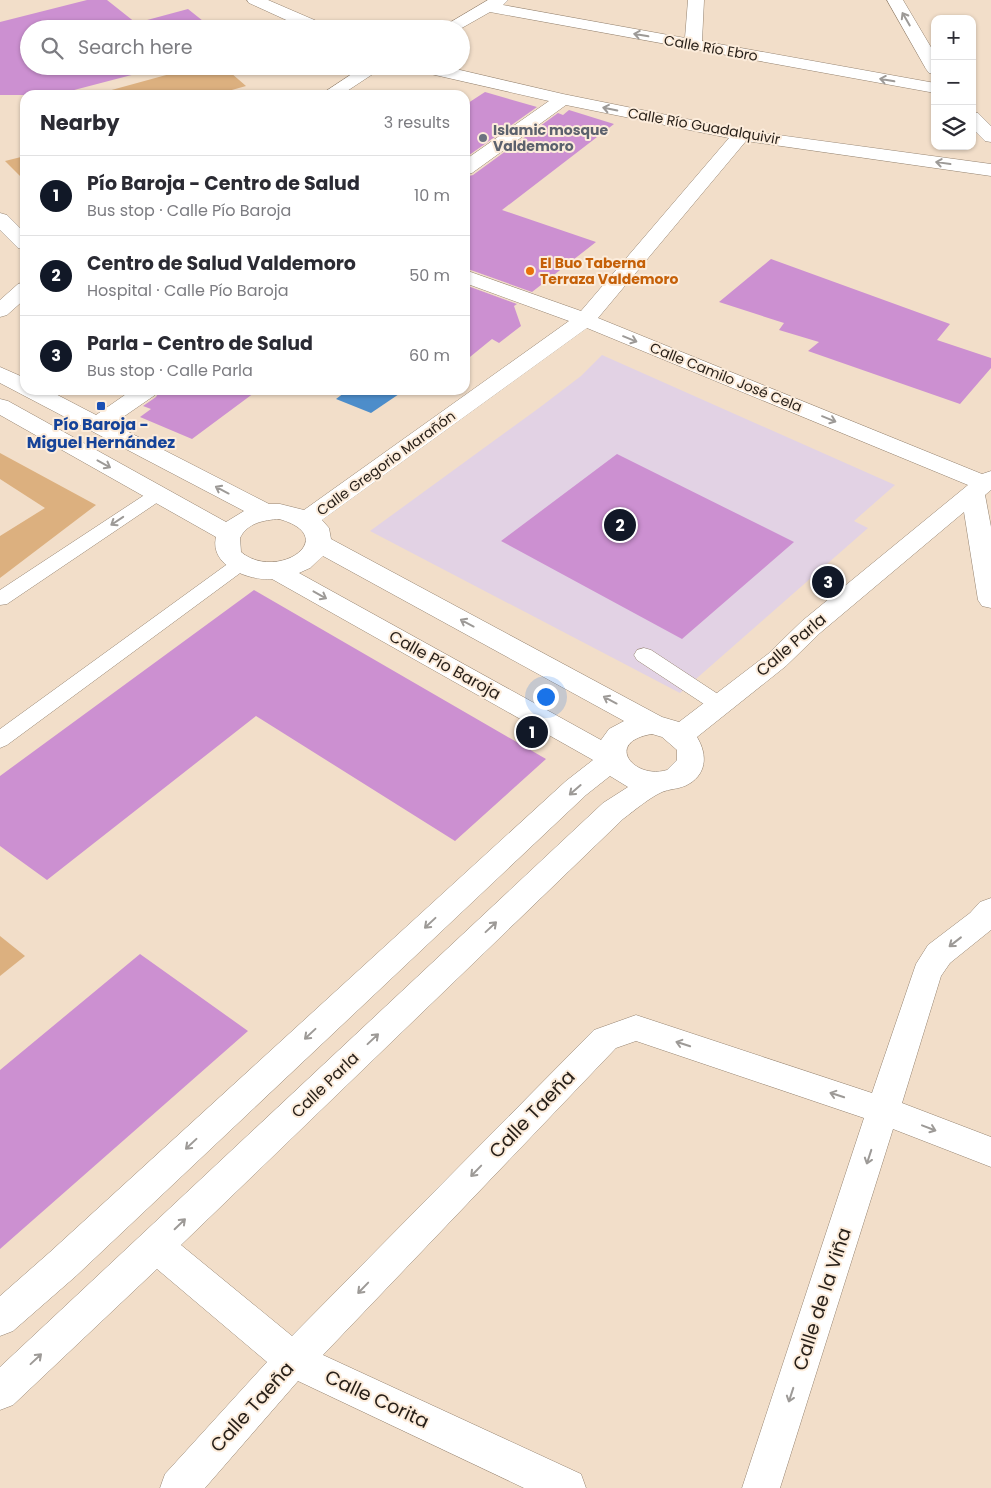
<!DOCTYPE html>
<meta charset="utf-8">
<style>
body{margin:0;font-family:Poppins,sans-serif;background:#f7f7f7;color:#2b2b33}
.controls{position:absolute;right:15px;top:15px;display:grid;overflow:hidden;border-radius:10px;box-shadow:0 1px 4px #0004}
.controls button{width:45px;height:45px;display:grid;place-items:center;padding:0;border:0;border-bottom:1px solid #e1e1e2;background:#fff;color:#2b2b33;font:25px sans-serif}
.you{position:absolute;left:545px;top:696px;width:18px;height:18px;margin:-12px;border:4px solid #fff;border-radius:50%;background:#1a73e8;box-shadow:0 0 0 8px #1a73e833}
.badge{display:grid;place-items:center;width:32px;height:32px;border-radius:50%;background:#111827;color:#fff;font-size:16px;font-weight:700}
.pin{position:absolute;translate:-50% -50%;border:2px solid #fff;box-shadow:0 1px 5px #0006}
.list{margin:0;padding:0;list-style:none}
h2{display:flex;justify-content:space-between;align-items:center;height:65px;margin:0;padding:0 20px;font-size:21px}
h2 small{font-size:16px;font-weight:400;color:#7c7c81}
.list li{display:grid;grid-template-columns:32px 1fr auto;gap:15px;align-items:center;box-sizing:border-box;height:80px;padding:0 20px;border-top:1px solid #e1e1e2}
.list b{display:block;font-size:19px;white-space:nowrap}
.list p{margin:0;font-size:16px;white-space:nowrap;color:#7c7c81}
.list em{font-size:16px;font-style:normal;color:#7c7c81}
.icon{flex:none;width:28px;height:28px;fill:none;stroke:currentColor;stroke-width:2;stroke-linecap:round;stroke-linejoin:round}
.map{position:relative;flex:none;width:991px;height:1488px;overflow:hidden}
.search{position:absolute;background:#fff;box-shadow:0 1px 4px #0004;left:20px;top:20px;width:450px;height:55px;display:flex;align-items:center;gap:12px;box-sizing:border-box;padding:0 18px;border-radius:28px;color:#7c7c81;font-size:19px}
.panel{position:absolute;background:#fff;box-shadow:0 1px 4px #0004;left:20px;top:90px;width:450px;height:305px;border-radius:15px}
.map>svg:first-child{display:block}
.medical{fill:#e2d2e4}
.green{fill:#dcb07f}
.water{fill:#4d8dca}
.building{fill:#cc90d1}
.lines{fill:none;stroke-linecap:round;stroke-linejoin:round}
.lane-casing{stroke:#958370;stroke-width:1}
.street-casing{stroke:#958370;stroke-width:1}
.lane{fill:#fff;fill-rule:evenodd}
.street{fill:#fff;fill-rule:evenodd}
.oneway{stroke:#9d9a97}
.worship-dot{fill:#6b7280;stroke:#fcecdb;stroke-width:2}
.food-dot{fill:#e8710a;stroke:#fcecdb;stroke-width:2}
.transit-dot{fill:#1a4fb4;stroke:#fcecdb;stroke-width:2}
.labels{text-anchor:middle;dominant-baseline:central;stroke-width:4;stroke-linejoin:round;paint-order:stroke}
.far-street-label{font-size:14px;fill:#261e17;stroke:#fcecdb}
.far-worship-label{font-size:14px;font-weight:bold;fill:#5b616d;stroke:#fcecdb;text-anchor:start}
.far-food-label{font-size:14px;font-weight:bold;fill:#c56008;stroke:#fcecdb;text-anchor:start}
.transit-label{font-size:16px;font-weight:bold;fill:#164399;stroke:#fcecdb}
.street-label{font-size:16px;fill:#261e17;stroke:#fcecdb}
.near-street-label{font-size:19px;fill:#261e17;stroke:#fcecdb}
</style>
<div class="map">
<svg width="991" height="1488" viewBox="0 0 991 1488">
<rect width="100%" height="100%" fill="#f2dec9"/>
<path class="medical" d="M 602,355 L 895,485 L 854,521 L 868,528 L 680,693 L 370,531 L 539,408 L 581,376 Z"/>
<path class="green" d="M 199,66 L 223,66 L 246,86 L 214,95 L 97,94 Z
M 25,156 L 25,181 L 5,161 Z
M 0,453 L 96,505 L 0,578 L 0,536 L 45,508 L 0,479 Z
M 0,936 L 25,956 L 0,976 Z"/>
<path class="water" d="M 348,390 L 405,390 L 371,413 L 336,399 Z"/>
<path class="building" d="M 87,0 L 107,0 L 136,23 L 188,9 L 213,29 L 29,29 L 29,66 L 166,66 L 55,95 L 0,95 L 0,22 Z
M 485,92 L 537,107 L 465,158 L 465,105 Z
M 569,110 L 614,124 L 502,210 L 596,242 L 532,292 L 465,268 L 465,177 L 473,175 L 558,113 L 563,115 Z
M 771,259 L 950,324 L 937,340 L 991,358 L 991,368 L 960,404 L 808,351 L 819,342 L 779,330 L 784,323 L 719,302 Z
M 465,285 L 517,304 L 514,306 L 521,326 L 499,343 L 492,339 L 465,361 Z
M 160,390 L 258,390 L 192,439 L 140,417 L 151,409 L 143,406 L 156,397 Z
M 617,454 L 794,542 L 682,639 L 501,541 Z
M 254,590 L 546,759 L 455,841 L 256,716 L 47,880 L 0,846 L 0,776 Z
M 140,954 L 248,1031 L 0,1249 L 0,1070 Z"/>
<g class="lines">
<g class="lane-casing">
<path id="lane" d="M 158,488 L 164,490 L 167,494 L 164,498 L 7,604 L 0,605 L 0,590 L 152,490 Z
M 240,558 L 247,560 L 250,564 L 247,568 L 7,745 L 0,748 L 0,729 L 233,560 Z
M 644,648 L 651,650 L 727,700 L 730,705 L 727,710 L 720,712 L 713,710 L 637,660 L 634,655 L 637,650 Z"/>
</g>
<g class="street-casing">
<path id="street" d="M 247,0 L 268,0 L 326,25 L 328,29 L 306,29 L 249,3 Z
M 488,0 L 508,0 L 503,5 L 685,38 L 688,0 L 704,0 L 702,41 L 935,83 L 935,93 L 490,12 L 460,29 L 439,29 Z
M 887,0 L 903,0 L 935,54 L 935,74 L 929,73 L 926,69 Z
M 364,66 L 385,66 L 341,95 L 320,95 Z
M 411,66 L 443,66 L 563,94 L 741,130 L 991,164 L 991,176 L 746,141 L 598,318 L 982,474 L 991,471 L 991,490 L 985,495 L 991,527 L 991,608 L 982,606 L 978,600 L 964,512 L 820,633 L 786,666 L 697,737 C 708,755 707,776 685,786 C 678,789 669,789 662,792 C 649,798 635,810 623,819 L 181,1245 L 292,1336 L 594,1030 L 636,1015 L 872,1093 L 916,964 L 928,945 L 970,913 L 980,902 L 991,898 L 991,930 L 950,963 L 941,976 L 902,1103 L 991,1137 L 991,1167 L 893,1129 L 780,1488 L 742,1488 L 864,1118 L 636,1041 L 616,1048 L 323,1355 L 581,1474 L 586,1488 L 524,1488 L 298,1381 L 205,1488 L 160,1488 L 165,1474 L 267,1362 L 157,1269 L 13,1405 L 0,1410 L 0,1367 L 603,803 L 628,787 L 610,776 L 586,795 L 76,1276 L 13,1331 L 0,1336 L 0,1296 L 50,1252 L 566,781 L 593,760 L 272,579 C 249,581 209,566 216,537 L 0,415 L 0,399 L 8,401 L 226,522 L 244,511 L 0,383 L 0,367 L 25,378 L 25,390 L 48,390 L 96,415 L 132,390 L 158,390 L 155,395 L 113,424 L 269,504 L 280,504 L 304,510 L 569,321 L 465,283 L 465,270 L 581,311 L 729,138 L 566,105 L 472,173 L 465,175 L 465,160 L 549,101 L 413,70 ZM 587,328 L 968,485 L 802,621 L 768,654 L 679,722 L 662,717 L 331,539 L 329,528 L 322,520 ZM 279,519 C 343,537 277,582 241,552 L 240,538 C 247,523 264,520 279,519 ZM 323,556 L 624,721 L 609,729 L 601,740 L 299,573 L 310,568 ZM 652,734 L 662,737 L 677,750 L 677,760 L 667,770 C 634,780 603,742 652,734 Z
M 972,112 L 978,113 L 991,126 L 991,142 L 985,141 L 972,128 Z
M 0,213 L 7,215 L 25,233 L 25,250 L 18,248 L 0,230 Z
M 25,282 L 25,299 L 7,315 L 0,317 L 0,300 L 18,284 Z"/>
</g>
<use href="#lane" class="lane"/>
<use href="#street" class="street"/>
</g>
<defs><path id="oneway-shaft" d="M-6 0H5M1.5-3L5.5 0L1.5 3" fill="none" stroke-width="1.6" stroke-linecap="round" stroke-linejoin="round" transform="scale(1.25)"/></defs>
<g class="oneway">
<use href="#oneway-shaft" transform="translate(906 19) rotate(-120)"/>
<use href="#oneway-shaft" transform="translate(641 35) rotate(-170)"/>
<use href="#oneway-shaft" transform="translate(887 80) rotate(-170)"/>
<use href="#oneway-shaft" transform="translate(610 109) rotate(-168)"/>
<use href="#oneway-shaft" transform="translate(943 163) rotate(-172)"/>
<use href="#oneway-shaft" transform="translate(630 339) rotate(22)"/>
<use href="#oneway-shaft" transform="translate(829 419) rotate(22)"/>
<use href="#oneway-shaft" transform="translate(104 464) rotate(29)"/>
<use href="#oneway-shaft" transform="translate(222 490) rotate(-152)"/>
<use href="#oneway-shaft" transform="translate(117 521) rotate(146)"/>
<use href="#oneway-shaft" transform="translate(320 595) rotate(29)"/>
<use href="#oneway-shaft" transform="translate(467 623) rotate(-152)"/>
<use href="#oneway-shaft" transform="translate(610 700) rotate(-152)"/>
<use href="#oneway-shaft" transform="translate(575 790) rotate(139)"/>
<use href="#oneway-shaft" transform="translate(430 923) rotate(137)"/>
<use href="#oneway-shaft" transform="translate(491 927) rotate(-43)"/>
<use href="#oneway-shaft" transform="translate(955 942) rotate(142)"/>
<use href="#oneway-shaft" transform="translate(310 1034) rotate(137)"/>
<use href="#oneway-shaft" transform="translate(373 1039) rotate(-43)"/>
<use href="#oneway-shaft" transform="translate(683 1044) rotate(-162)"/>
<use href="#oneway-shaft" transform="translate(837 1095) rotate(-162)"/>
<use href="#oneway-shaft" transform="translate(929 1128) rotate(21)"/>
<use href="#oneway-shaft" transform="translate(191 1144) rotate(137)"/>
<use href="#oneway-shaft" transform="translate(869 1157) rotate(108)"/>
<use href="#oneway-shaft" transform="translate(476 1171) rotate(134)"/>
<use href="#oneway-shaft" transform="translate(180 1224) rotate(-44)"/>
<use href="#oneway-shaft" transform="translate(363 1288) rotate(134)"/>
<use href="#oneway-shaft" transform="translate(36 1359) rotate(-43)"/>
<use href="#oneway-shaft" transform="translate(791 1395) rotate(108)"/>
</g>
<circle class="worship-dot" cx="483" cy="138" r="5"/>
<circle class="food-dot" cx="530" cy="271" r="5"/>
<rect class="transit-dot" x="96" y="401" width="10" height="10" rx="2.5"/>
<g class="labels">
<g class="far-street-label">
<text transform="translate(711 48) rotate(10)">Calle Río Ebro</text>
<text transform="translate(704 126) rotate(10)">Calle Río Guadalquivir</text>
<text transform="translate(726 377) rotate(22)">Calle Camilo José Cela</text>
<text transform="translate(386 463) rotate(-36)">Calle Gregorio Marañón</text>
</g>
<g class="far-worship-label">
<text x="493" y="130">Islamic mosque<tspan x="493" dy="16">Valdemoro</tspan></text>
</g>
<g class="far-food-label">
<text x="540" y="263">El Buo Taberna<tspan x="540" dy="16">Terraza Valdemoro</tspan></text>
</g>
<g class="transit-label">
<text x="101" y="424">Pío Baroja -<tspan x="101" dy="18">Miguel Hernández</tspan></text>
</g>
<g class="street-label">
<text transform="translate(791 645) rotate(-41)">Calle Parla</text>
<text transform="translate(445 665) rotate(29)">Calle Pío Baroja</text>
<text transform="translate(325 1085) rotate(-44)">Calle Parla</text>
</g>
<g class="near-street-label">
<text transform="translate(532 1114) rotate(-46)">Calle Taeña</text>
<text transform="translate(822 1299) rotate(-72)">Calle de la Viña</text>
<text transform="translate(377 1399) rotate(25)">Calle Corita</text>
<text transform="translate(252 1407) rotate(-48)">Calle Taeña</text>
</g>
</g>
</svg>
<div class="controls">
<button>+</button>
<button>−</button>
<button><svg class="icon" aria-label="layers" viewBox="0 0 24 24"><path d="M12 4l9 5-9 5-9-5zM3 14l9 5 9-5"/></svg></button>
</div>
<div class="you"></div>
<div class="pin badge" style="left:532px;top:732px">1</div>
<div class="pin badge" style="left:620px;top:525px">2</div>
<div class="pin badge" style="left:828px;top:582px">3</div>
<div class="search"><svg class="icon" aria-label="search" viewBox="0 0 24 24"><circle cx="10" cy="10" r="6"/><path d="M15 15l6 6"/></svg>Search here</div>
<section class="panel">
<h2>Nearby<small>3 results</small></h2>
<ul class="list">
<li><span class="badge">1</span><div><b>Pío Baroja - Centro de Salud</b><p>Bus stop · Calle Pío Baroja</p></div><em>10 m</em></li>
<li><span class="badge">2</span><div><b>Centro de Salud Valdemoro</b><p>Hospital · Calle Pío Baroja</p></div><em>50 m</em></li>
<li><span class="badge">3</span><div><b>Parla - Centro de Salud</b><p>Bus stop · Calle Parla</p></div><em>60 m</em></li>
</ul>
</section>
</div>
